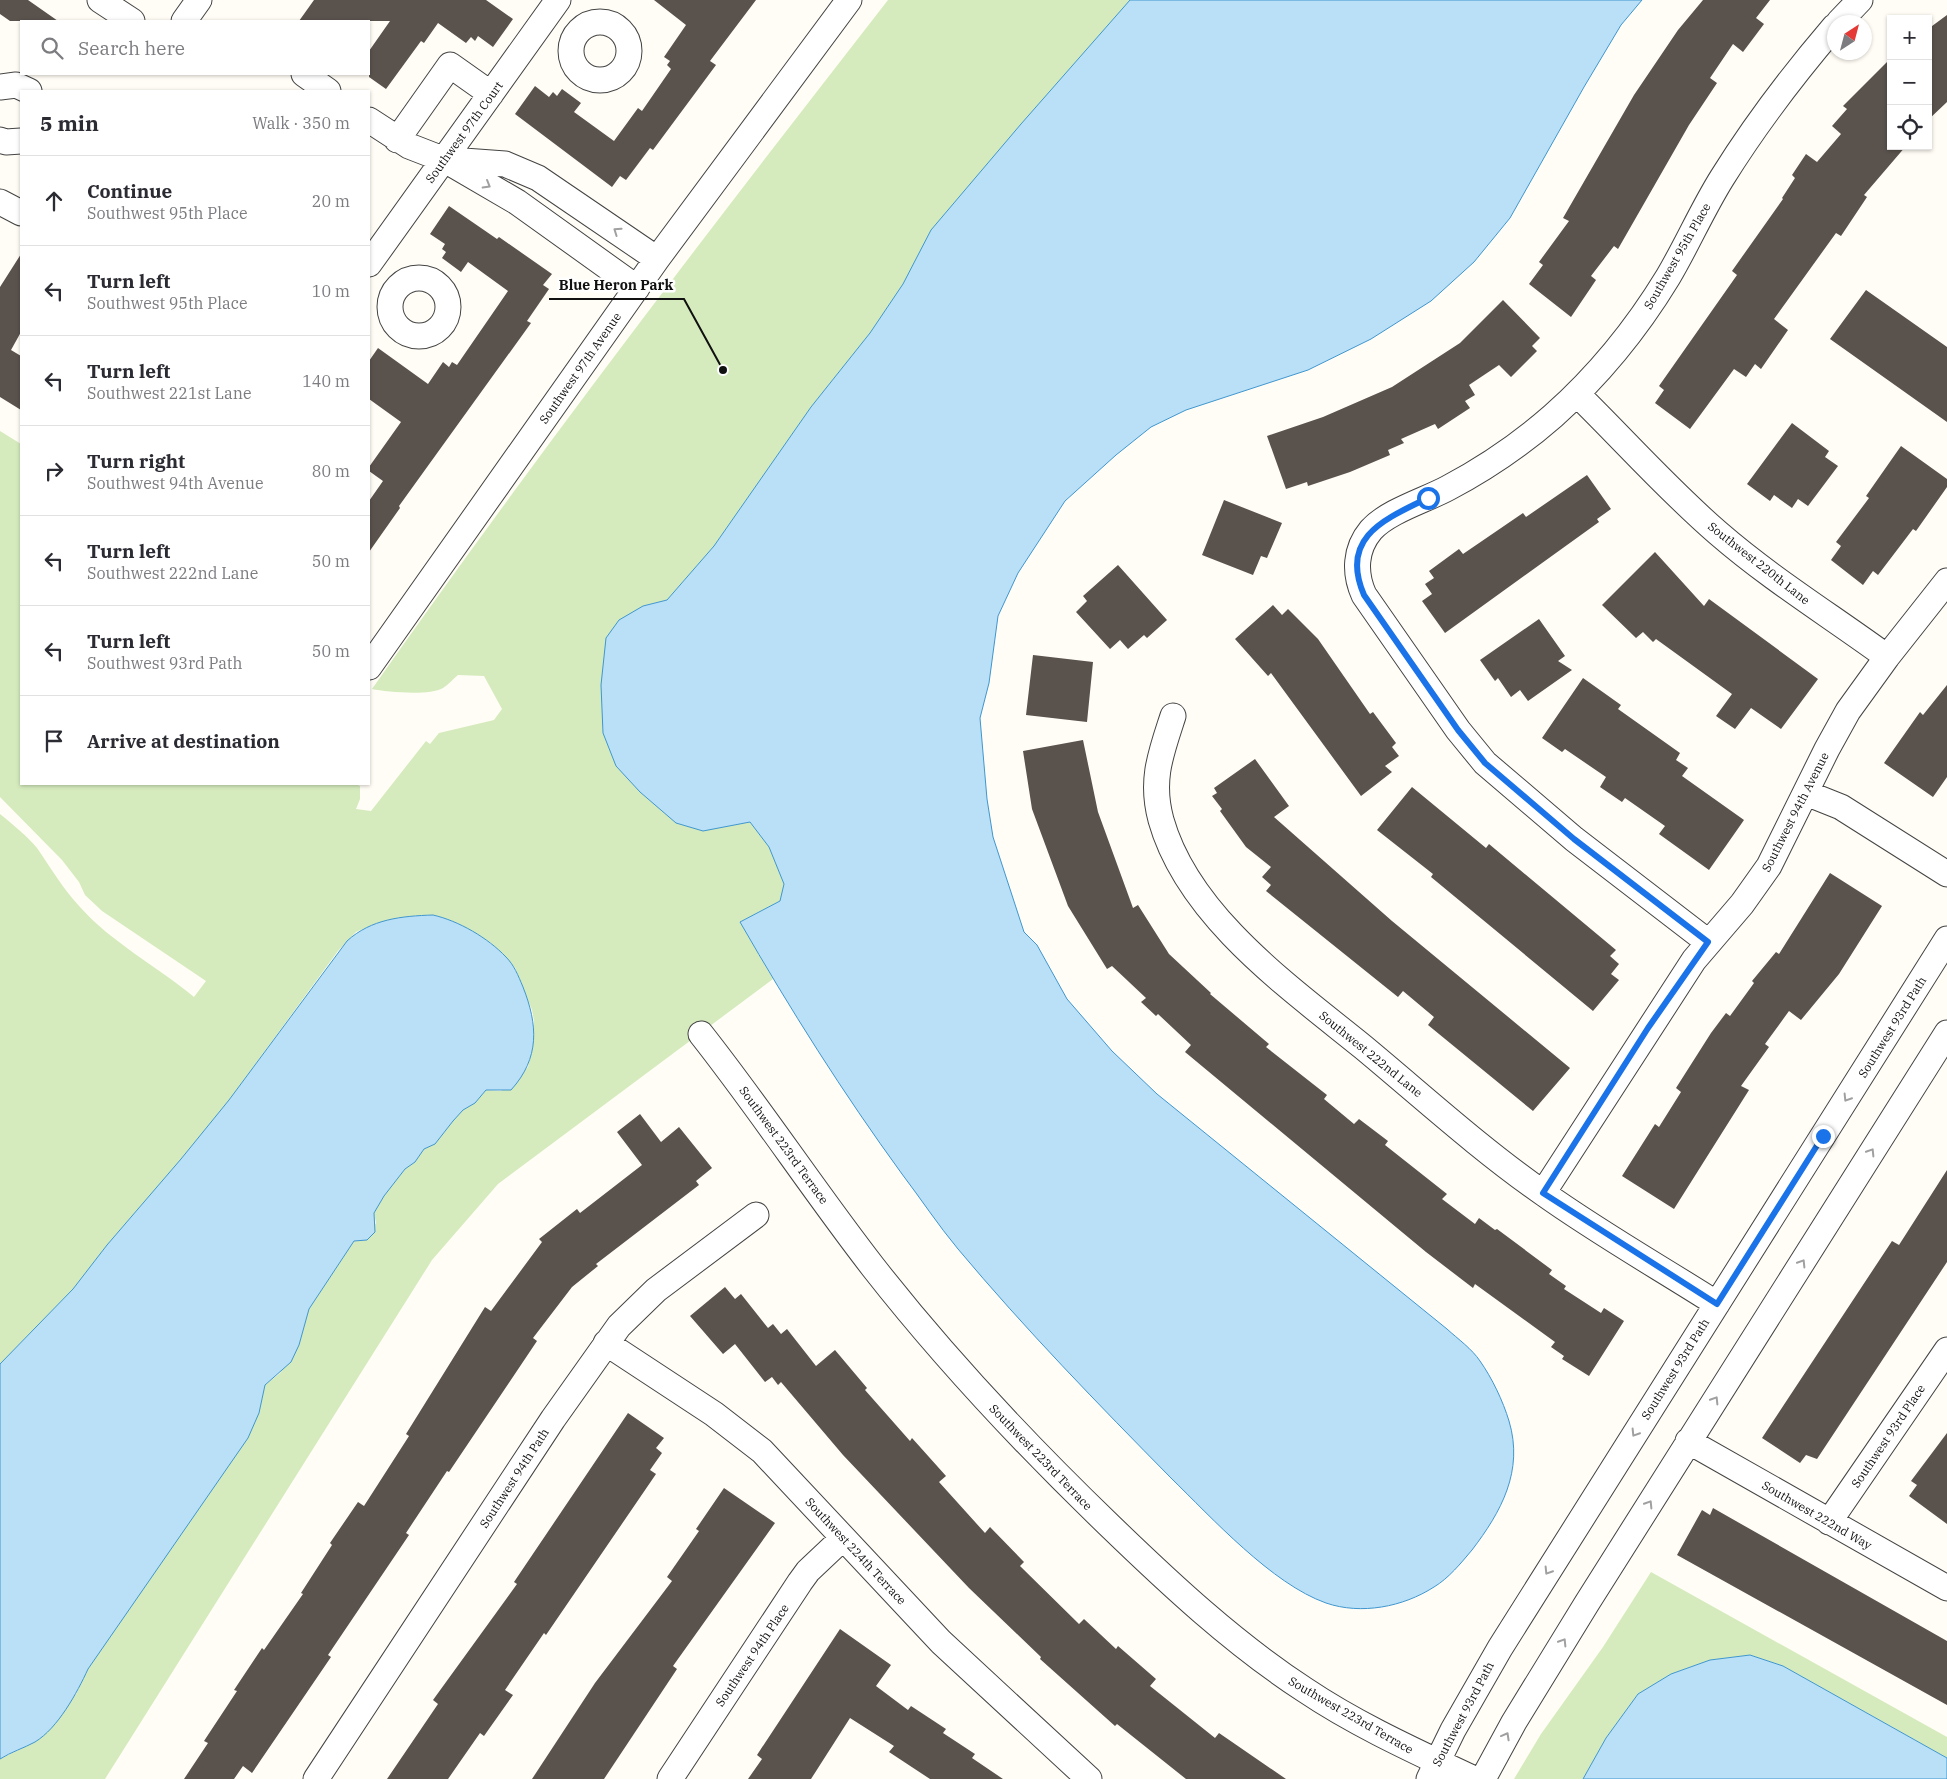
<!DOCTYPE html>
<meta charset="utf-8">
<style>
body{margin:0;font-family:"IBM Plex Serif",serif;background:#f2f2f3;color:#2b2b33}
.controls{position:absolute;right:15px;top:15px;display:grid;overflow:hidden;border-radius:0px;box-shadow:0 1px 4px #0004}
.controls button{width:45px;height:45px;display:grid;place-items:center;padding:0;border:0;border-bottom:1px solid #e1e1e2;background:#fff;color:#2b2b33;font:25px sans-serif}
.compass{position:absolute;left:1827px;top:15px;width:45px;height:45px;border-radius:50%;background:#fff;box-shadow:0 1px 4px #0004;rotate:36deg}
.stop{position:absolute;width:15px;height:15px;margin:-11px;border:4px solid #1a73e8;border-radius:50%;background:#fff}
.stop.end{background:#1a73e8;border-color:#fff;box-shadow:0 1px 5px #0008}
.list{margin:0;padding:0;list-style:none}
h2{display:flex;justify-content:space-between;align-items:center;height:65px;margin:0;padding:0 20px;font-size:21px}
h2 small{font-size:16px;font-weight:400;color:#7c7c81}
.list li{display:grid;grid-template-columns:32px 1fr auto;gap:15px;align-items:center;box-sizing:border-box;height:90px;padding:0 20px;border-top:1px solid #e1e1e2}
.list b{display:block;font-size:19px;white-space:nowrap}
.list p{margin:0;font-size:16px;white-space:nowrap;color:#7c7c81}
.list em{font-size:16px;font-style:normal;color:#7c7c81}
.icon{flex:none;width:28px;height:28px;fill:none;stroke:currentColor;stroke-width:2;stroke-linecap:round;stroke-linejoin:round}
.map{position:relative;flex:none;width:1947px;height:1779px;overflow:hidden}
.search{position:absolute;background:#fff;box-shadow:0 1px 4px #0004;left:20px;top:20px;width:350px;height:55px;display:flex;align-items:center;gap:12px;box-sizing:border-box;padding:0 18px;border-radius:0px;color:#7c7c81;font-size:19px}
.panel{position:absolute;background:#fff;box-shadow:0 1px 4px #0004;left:20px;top:90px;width:350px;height:695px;border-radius:0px}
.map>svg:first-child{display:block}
.green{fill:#d5ebbd}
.water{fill:#b9e0f7;stroke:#3f96cf}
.building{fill:#5a524d}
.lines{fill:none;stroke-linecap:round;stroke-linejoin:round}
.minor-casing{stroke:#444;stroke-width:27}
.minor{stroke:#fff;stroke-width:25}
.oneway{stroke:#a0a0a0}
.route{stroke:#1a73e8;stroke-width:6}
.labels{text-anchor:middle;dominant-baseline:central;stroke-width:5;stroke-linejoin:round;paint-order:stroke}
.street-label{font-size:12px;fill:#111;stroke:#fff}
.leader{fill:none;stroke:#111;stroke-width:2}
.callout-dot{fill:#111;stroke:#fff;stroke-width:2}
.callout-label{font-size:14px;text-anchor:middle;font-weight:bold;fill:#111;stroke:#fff;stroke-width:5;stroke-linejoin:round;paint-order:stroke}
</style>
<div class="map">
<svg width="1947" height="1779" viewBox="0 0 1947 1779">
<rect width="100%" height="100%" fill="#fffdf5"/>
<path class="green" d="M 888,0 L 1130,0 L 903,284 L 870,333 L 811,407 L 714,546 L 667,600 L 643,606 L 727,826 L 750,822 L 769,847 L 784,884 L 780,901 L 740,922 L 773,979 L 498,1184 L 432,1260 L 105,1779 L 0,1779 L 0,1759 L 37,1741 L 76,1694 L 88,1669 L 259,1413 L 265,1385 L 280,1373 L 299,1345 L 309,1309 L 354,1241 L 367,1240 L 376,1223 L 374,1213 L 384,1196 L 405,1169 L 415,1162 L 424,1149 L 435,1144 L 453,1121 L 463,1110 L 475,1103 L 486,1090 L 501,1091 L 528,1067 L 533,1045 L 534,1021 L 532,1010 L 515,968 L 491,943 L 456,923 L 433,915 L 413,916 L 377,923 L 356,932 L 338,951 L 229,1100 L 181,1159 L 107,1245 L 73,1289 L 0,1364 L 0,814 C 12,824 27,836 37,848 C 51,868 63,889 80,907 C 112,943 157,966 194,997 L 206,981 L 102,911 L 85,895 L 79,882 L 62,860 L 0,797 L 0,431 L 21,444 L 21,784 L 356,784 L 360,786 L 360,799 L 356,809 L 371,811 L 426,741 L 430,744 L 439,733 L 494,720 L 502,709 L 484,676 L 458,675 C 453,679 448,685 443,688 C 429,696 387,692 372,689 C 537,454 712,226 888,0 Z
M 1651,1572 L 1947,1737 L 1947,1758 L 1783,1666 L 1750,1655 L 1710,1660 L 1671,1674 L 1638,1694 L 1606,1738 L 1583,1779 L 1514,1779 L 1541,1734 L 1603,1647 Z"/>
<path class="water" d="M 1130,0 L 1642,0 L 1621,25 L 1584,87 L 1510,218 L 1474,262 L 1431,301 L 1371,339 L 1308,370 L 1186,410 L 1151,427 L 1116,455 L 1065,501 L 1018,573 L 998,616 L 989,683 L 980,718 L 987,799 L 993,837 L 1024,932 L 1037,945 L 1067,999 L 1112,1051 L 1157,1094 L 1447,1329 C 1458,1339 1472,1349 1480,1361 C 1492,1378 1503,1401 1509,1421 C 1524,1471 1501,1512 1472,1550 C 1461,1563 1449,1578 1434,1587 C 1403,1607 1361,1615 1326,1603 C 1272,1584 1212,1518 1171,1478 C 1098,1404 1025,1329 958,1249 C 938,1225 921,1199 902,1174 C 843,1093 790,1009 740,922 L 780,901 L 784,884 L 769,847 L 750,822 L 703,831 L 676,823 L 640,792 L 616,766 L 603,733 L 601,685 L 606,638 L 619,620 L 643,606 L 667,600 L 714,546 L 811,407 L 870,333 L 903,284 L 931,230 L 1021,124 Z
M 433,915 C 459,921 488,938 506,957 C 514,965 518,975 523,987 C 538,1025 540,1058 511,1090 L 486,1090 L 475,1103 L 463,1110 L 453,1121 L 435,1144 L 424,1149 L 415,1162 L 405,1169 L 384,1196 L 374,1213 L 375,1232 L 367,1240 L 354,1241 L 309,1309 L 299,1345 L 291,1362 L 265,1385 L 259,1413 L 248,1438 L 88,1669 C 77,1693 58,1728 35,1742 C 24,1748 11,1752 0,1759 L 0,1364 L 73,1289 L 107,1245 L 181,1159 L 229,1100 L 347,941 C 371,919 402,916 433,915 Z
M 1750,1655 L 1783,1666 L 1947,1758 L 1947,1779 L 1583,1779 L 1606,1738 L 1638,1694 L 1671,1674 L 1710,1660 Z"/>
<path class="building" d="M 0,0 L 28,0 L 58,21 L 10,21 L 0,14 Z
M 314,0 L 486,0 L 513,19 L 493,47 L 478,36 L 475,41 L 471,37 L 466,43 L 438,23 L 424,43 L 421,41 L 386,89 L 369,77 L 369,51 L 390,21 L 299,21 Z
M 654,0 L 756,0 L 710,61 L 716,65 L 653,150 L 650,148 L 626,180 L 620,176 L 612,187 L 515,114 L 535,86 L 549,97 L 553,92 L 557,96 L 562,89 L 581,103 L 574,112 L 614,141 L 638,108 L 642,111 L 671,69 L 667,65 L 670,61 L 664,57 L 686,25 Z
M 1703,0 L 1770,0 L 1756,18 L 1764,24 L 1743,52 L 1733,44 L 1710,78 L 1717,83 L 1689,125 L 1618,249 L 1614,246 L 1591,276 L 1596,280 L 1571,317 L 1529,284 L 1543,265 L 1539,262 L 1569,221 L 1563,218 L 1634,95 L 1678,30 Z
M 1947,15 L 1947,102 L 1928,120 L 1928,29 Z
M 1891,58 L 1891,146 L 1906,146 L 1864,195 L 1867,197 L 1841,236 L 1836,233 L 1774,319 L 1788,330 L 1761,369 L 1755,364 L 1746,377 L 1734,369 L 1690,429 L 1655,403 L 1664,390 L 1659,386 L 1737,275 L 1732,271 L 1783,199 L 1782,198 L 1795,178 L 1792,175 L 1806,154 L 1817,162 L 1841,134 L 1832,126 L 1847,109 L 1843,106 Z
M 449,206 L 497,239 L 499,237 L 552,274 L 543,285 L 549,289 L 527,321 L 531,323 L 399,506 L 400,508 L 369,552 L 369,501 L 383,481 L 369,471 L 369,467 L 401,422 L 369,399 L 369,361 L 378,348 L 428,384 L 443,362 L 449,367 L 452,362 L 457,365 L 508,291 L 468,262 L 461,272 L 442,258 L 446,252 L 442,249 L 445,244 L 430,234 Z
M 21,254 L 21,332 L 11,350 L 21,356 L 21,410 L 0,397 L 0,287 Z
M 1866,290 L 1947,347 L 1947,422 L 1830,339 Z
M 1503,300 L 1540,338 L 1532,346 L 1537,351 L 1511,377 L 1499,365 L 1469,385 L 1475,395 L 1465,401 L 1470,408 L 1438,429 L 1435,424 L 1401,439 L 1404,443 L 1388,450 L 1390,455 L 1350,472 L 1308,486 L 1307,482 L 1286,489 L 1267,436 L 1323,417 L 1392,387 L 1460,343 Z
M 1792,423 L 1829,451 L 1825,457 L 1838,466 L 1808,506 L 1798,499 L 1792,508 L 1774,495 L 1770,501 L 1747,484 Z
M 1901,446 L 1947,479 L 1947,487 L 1916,531 L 1913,529 L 1878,575 L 1873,571 L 1863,585 L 1831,560 L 1841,546 L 1836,542 L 1869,498 L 1866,496 Z
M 1587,475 L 1611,509 L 1597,519 L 1599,522 L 1445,633 L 1422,601 L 1432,594 L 1425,584 L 1434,578 L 1429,571 L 1459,549 L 1463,554 L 1523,513 L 1526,517 Z
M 1224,500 L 1282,523 L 1267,558 L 1261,556 L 1253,575 L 1202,555 Z
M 1655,552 L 1704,606 L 1709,599 L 1818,679 L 1781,729 L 1751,708 L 1735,729 L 1716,716 L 1732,694 L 1656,639 L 1653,642 L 1643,632 L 1636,638 L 1602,605 Z
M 1118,565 L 1167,620 L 1147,638 L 1144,635 L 1128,649 L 1120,640 L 1110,649 L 1076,612 L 1087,601 L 1083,596 Z
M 1273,605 L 1282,615 L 1288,609 L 1318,639 L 1370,714 L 1373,712 L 1396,743 L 1392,747 L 1399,756 L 1385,766 L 1392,772 L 1361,796 L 1271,673 L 1268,676 L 1235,639 Z
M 1539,619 L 1565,656 L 1558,661 L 1572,670 L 1528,701 L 1520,690 L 1511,697 L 1498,678 L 1495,681 L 1480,660 Z
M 1033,655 L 1093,662 L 1087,722 L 1026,715 Z
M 1583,678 L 1621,705 L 1618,709 L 1680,753 L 1676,760 L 1688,768 L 1682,776 L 1744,820 L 1709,870 L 1659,834 L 1665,826 L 1625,798 L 1622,802 L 1600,787 L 1606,777 L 1565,749 L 1562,752 L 1542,738 Z
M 1947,685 L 1947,777 L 1933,797 L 1884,763 L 1920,712 L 1923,715 Z
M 1083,740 L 1098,812 L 1133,908 L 1138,905 L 1169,954 L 1211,993 L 1210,994 L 1269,1044 L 1266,1047 L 1327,1095 L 1324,1099 L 1354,1124 L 1359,1119 L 1388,1141 L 1385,1145 L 1447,1194 L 1442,1199 L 1475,1224 L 1479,1218 L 1495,1230 L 1497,1229 L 1552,1270 L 1549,1274 L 1566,1286 L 1564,1289 L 1601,1313 L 1604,1308 L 1624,1321 L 1589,1376 L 1562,1359 L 1564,1356 L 1551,1347 L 1555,1342 L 1475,1284 L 1473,1288 L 1426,1252 L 1185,1052 L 1191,1045 L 1158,1014 L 1156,1016 L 1141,1002 L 1146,998 L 1112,966 L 1107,969 L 1068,906 L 1032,809 L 1023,751 Z
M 1255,759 L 1289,806 L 1274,817 L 1392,921 L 1570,1068 L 1533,1111 L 1428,1025 L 1434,1017 L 1403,991 L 1398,997 L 1383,985 L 1266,891 L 1271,885 L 1262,877 L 1271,867 L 1246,847 L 1220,811 L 1222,809 L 1212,796 L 1217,793 L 1214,788 Z
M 1412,787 L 1486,848 L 1489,844 L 1616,950 L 1610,956 L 1619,964 L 1611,974 L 1619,980 L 1593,1011 L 1431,877 L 1433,874 L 1377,830 Z
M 1830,873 L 1882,906 L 1839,974 L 1801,1020 L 1789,1011 L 1765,1044 L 1769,1047 L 1741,1086 L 1749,1090 L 1674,1209 L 1622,1176 L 1655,1124 L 1659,1127 L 1681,1092 L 1676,1088 L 1711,1033 L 1726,1013 L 1730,1016 L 1754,983 L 1752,981 L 1776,952 L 1779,954 Z
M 640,1114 L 661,1142 L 679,1127 L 712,1168 L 696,1181 L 699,1185 L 596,1264 L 598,1266 L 572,1287 L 533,1338 L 537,1341 L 449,1472 L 447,1471 L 406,1533 L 409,1535 L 328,1655 L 331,1657 L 252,1773 L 243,1766 L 234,1779 L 184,1779 L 208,1743 L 204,1741 L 237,1691 L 234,1690 L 262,1648 L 264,1650 L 303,1594 L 301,1593 L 332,1545 L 330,1543 L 358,1502 L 364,1506 L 409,1436 L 406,1434 L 485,1307 L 491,1311 L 542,1242 L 539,1239 L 577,1209 L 580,1213 L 642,1165 L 617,1132 Z
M 1947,1170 L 1947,1262 L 1817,1459 L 1806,1455 L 1800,1463 L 1762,1438 L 1892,1241 L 1899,1245 Z
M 725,1287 L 735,1299 L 741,1294 L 768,1328 L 773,1324 L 781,1334 L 787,1329 L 816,1366 L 835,1350 L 867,1388 L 865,1390 L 910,1441 L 912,1438 L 946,1476 L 939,1482 L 985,1533 L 990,1527 L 1024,1562 L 1020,1566 L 1079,1624 L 1084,1619 L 1116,1649 L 1118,1646 L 1156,1679 L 1150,1686 L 1215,1738 L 1219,1733 L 1286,1779 L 1186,1779 L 1117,1724 L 1115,1726 L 1040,1659 L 1041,1657 L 969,1588 L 843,1455 L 781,1382 L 778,1385 L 772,1377 L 765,1382 L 735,1344 L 723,1354 L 690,1316 Z
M 628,1413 L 664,1438 L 656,1448 L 662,1453 L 650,1470 L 656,1474 L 546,1635 L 544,1633 L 505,1690 L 513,1695 L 484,1736 L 480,1733 L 448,1779 L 387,1779 L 438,1704 L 433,1700 L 517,1584 L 514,1582 Z
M 1947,1433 L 1947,1524 L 1909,1496 L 1917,1485 L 1911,1481 Z
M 724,1488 L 775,1523 L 673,1666 L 677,1669 L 604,1779 L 532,1779 L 595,1683 L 672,1581 L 667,1577 L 699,1531 L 696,1529 Z
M 1713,1508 L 1947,1641 L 1947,1705 L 1677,1555 L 1702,1510 L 1710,1515 Z
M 840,1629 L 891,1665 L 876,1686 L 908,1710 L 911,1706 L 946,1729 L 943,1733 L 975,1754 L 972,1758 L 1003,1779 L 930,1779 L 889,1752 L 894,1746 L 850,1718 L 811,1779 L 748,1779 L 762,1759 L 757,1755 Z"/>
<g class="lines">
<g class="minor-casing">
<path id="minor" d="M 100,0 L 132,21
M 184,21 L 199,0
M 1839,22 L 1860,0
M571 51a29 29 0 1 1 58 0a29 29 0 1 1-58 0Z
M 304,74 L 328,91
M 0,87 L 16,85 L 29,91
M 369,120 L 409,146 L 445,160 L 517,202 L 637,288
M 0,140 L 6,142 L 21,141
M 397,140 L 450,65 L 491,94
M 450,160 L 505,164 L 538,178 L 657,259
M 0,202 L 21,213
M 369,264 L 558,0
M390 307a29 29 0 1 1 58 0a29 29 0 1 1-58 0Z
M 1577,394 C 1624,440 1668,490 1718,533 C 1771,579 1831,616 1887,657
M 369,667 L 657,259 L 849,0
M 1173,716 C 1161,753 1150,780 1161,820 C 1188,916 1289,987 1363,1047 C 1422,1096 1480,1149 1543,1193 C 1599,1233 1659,1267 1717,1304
M 1806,793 L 1841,807 L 1947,874
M 1708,942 L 1574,839 L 1485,763 L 1458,730 L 1364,595 C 1354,573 1355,549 1371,530 C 1388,511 1426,500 1448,488 C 1486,468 1521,444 1553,416 C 1598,376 1637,328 1668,277 C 1687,245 1702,210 1722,178 C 1755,125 1793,75 1834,27
M 701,1034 C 761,1110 814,1191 873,1267 C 945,1359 1025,1444 1109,1525 C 1170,1584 1233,1643 1305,1690 C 1357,1725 1417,1752 1474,1779
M 1543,1193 L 1694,960 L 1742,904 L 1769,866 L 1827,749 L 1848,711 L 1887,657 L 1947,581
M 606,1343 L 714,1414 L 762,1451 L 941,1642 L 1089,1779
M 1688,1441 L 1947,1588
M 1829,1522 L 1947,1350
M 316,1779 L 553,1419 L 619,1326 L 656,1290 L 756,1215
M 670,1779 L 800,1582 L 808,1571 L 843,1538
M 1429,1779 L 1453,1730 L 1500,1648 L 1947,939
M 1483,1779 L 1514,1722 L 1587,1603 L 1947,1033"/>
</g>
<use href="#minor" class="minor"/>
</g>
<defs><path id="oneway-chevron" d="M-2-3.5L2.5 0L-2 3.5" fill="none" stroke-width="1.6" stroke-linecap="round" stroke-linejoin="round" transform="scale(1.25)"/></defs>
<g class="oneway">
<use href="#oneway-chevron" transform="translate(487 185) rotate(30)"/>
<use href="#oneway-chevron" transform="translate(617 231) rotate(-145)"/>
<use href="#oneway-chevron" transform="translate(1847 1098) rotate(122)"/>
<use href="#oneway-chevron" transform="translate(1871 1152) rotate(-58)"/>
<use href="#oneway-chevron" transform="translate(1802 1263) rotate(-58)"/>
<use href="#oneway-chevron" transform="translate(1715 1400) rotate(-58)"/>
<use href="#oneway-chevron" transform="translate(1635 1433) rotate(122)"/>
<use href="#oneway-chevron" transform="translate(1649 1504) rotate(-58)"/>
<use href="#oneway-chevron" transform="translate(1548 1571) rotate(122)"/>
<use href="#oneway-chevron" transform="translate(1563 1642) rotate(-58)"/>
<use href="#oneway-chevron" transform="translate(1506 1736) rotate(-61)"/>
</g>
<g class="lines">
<path class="route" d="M 1428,498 C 1385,519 1339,537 1364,595 L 1458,730 L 1485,763 L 1574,839 L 1708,942 L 1648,1028 L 1543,1193 L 1717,1304 L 1823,1136"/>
</g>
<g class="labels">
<g class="street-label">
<text transform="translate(464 132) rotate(-54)">Southwest 97th Court</text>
<text transform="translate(1677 256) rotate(-60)">Southwest 95th Place</text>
<text transform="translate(580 368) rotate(-55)">Southwest 97th Avenue</text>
<text transform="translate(1759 563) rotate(38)">Southwest 220th Lane</text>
<text transform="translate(1795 812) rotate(-63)">Southwest 94th Avenue</text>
<text transform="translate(1892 1027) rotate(-58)">Southwest 93rd Path</text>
<text transform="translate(1371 1054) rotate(39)">Southwest 222nd Lane</text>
<text transform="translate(784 1145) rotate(54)">Southwest 223rd Terrace</text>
<text transform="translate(1675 1369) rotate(-58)">Southwest 93rd Path</text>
<text transform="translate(1888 1436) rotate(-56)">Southwest 93rd Place</text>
<text transform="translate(1041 1457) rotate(46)">Southwest 223rd Terrace</text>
<text transform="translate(514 1478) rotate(-57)">Southwest 94th Path</text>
<text transform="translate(1817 1515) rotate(30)">Southwest 222nd Way</text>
<text transform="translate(856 1551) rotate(47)">Southwest 224th Terrace</text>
<text transform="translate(752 1655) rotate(-56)">Southwest 94th Place</text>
<text transform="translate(1463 1714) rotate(-62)">Southwest 93rd Path</text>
<text transform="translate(1351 1715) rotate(30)">Southwest 223rd Terrace</text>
</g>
</g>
<path class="leader" d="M723 370L684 299H549"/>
<circle class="callout-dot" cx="723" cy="370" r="5"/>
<g class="callout-label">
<text x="616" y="290">Blue Heron Park</text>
</g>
</svg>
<div class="controls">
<button>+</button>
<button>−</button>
<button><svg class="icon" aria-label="locate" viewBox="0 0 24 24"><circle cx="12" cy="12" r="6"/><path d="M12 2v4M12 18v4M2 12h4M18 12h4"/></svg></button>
</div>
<svg class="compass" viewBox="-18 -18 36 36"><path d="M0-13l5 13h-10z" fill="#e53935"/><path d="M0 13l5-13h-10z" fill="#7c7c81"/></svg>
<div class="stop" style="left:1428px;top:498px"></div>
<div class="stop end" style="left:1823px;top:1136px"></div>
<div class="search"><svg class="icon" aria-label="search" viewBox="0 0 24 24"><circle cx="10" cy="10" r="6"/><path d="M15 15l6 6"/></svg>Search here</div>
<section class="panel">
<h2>5 min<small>Walk · 350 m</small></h2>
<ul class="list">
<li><svg class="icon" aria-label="ahead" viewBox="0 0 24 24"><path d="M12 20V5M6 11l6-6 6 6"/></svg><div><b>Continue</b><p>Southwest 95th Place</p></div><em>20 m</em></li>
<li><svg class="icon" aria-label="left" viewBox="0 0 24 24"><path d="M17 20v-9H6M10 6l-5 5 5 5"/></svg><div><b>Turn left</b><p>Southwest 95th Place</p></div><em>10 m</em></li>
<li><svg class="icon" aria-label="left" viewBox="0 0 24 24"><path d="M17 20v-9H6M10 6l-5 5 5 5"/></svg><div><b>Turn left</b><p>Southwest 221st Lane</p></div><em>140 m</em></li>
<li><svg class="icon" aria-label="right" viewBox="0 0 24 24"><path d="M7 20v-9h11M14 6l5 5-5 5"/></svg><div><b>Turn right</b><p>Southwest 94th Avenue</p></div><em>80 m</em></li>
<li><svg class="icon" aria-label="left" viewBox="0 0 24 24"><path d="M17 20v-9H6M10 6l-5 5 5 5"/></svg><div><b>Turn left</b><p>Southwest 222nd Lane</p></div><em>50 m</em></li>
<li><svg class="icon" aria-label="left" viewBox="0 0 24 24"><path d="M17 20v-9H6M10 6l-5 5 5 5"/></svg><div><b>Turn left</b><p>Southwest 93rd Path</p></div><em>50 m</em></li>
<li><svg class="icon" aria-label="arrive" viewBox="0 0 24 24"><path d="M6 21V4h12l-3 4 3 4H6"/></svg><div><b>Arrive at destination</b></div></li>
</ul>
</section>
</div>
